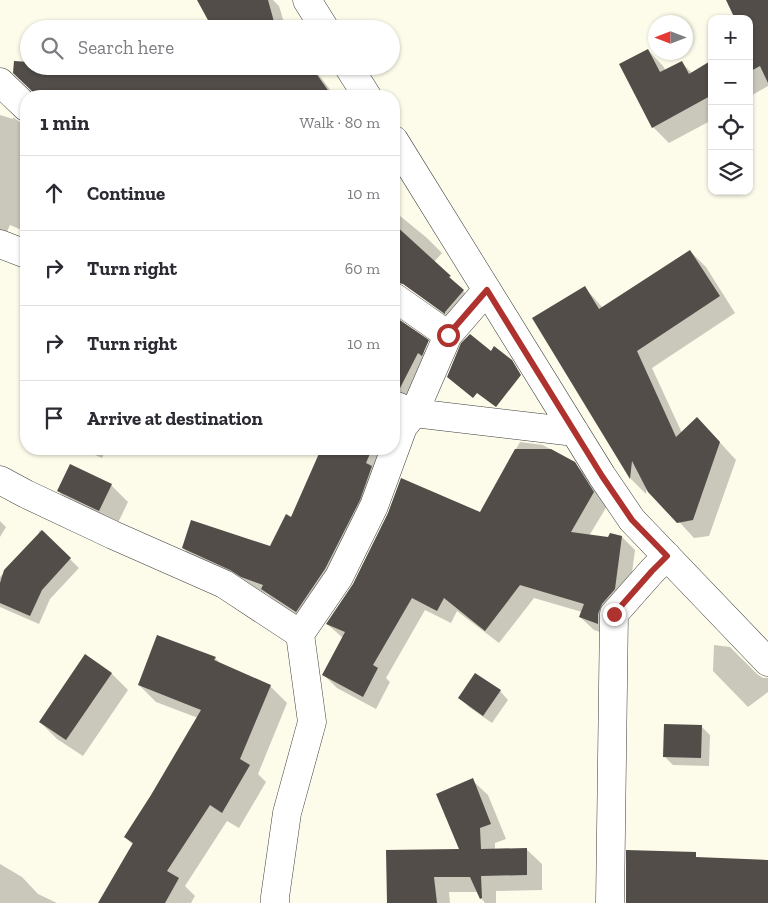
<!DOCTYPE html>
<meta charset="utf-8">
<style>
body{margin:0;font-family:"Zilla Slab",serif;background:#f2f2f3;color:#2b2b33}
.controls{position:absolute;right:15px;top:15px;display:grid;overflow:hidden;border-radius:10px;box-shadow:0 1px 4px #0004}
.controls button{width:45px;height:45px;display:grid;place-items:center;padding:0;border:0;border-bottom:1px solid #e1e1e2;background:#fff;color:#2b2b33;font:25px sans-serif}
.compass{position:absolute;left:648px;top:15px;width:45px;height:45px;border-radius:50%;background:#fff;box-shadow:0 1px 4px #0004;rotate:270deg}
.stop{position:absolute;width:15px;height:15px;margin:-11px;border:4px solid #ae332f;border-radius:50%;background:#fff}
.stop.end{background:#ae332f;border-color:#fff;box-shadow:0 1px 5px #0008}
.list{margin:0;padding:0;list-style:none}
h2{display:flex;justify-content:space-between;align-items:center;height:65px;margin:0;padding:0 20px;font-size:21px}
h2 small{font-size:16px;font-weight:400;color:#7c7c81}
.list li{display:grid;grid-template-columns:32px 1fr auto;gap:15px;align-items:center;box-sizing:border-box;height:75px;padding:0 20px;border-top:1px solid #e1e1e2}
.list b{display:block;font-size:19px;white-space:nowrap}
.list em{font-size:16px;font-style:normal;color:#7c7c81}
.icon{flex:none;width:28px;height:28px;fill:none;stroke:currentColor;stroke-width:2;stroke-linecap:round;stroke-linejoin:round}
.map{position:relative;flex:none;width:768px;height:903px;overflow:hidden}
.search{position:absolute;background:#fff;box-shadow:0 1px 4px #0004;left:20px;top:20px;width:380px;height:55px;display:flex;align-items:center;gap:12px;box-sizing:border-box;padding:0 18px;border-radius:28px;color:#7c7c81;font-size:19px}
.panel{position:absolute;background:#fff;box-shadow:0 1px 4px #0004;left:20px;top:90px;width:380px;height:365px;border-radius:20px}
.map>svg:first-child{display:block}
.shadow{fill:#0003}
.building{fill:#524d48}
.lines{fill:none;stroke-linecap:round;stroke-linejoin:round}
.minor-casing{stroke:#3d3d3d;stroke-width:29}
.minor{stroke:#fff;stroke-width:28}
.route{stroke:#ae332f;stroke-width:6}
</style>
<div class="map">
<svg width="768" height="903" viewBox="0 0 768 903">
<rect width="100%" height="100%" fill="#fdfbea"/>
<path class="shadow" d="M 199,0 L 273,0 L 279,6 L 286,29 L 211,29 L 212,26 Z
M 727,0 L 768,0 L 768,86 L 749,97 L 749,19 Z
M 648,50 L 663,66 L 666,71 L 682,63 L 692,73 L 712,62 L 712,120 L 669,143 L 653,127 Z
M 15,64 L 86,96 L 100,71 L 132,66 L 312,66 L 335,96 L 39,96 L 14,73 Z
M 0,115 L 13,119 L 13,117 L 21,123 L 26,123 L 26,232 L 10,225 L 0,248 Z
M 394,211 L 427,238 L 442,253 L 434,262 L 478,306 L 460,327 L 394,275 Z
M 690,251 L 706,267 L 735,313 L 652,368 L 682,433 L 713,435 L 736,460 L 709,536 L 694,538 L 647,487 L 646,494 L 631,479 L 534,319 L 585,288 L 603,308 Z
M 394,333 L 420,347 L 435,362 L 394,417 Z
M 520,442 L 543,445 L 574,463 L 588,477 L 607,506 L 589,536 L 609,539 L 622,537 L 635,550 L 628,603 L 611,636 L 594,630 L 580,617 L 582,612 L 534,598 L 499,643 L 457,611 L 451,623 L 425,610 L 386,678 L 390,682 L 376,709 L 337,688 L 324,675 L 343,638 L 327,624 L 480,514 Z
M 81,449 L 106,449 L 102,458 Z
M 323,449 L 393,449 L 311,626 L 277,604 L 268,595 L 198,563 L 183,548 L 270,547 L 292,519 Z
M 111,485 L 128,502 L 116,527 L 75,508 L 58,491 Z
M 0,521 L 6,527 L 0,537 Z
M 40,530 L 79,568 L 50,599 L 39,624 L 0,607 L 0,577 L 37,537 Z
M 714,645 L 730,647 L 757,674 L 763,678 L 768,678 L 768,692 L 748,707 L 713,671 Z
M 215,658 L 222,665 L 270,686 L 287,703 L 258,774 L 266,782 L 239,828 L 227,821 L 185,886 L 195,896 L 191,903 L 99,903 L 133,845 L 125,837 L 153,795 L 198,718 L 156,702 L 139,685 Z
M 111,673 L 128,690 L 83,756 L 57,739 L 40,722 Z
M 500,691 L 508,700 L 492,723 L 469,707 L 460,698 Z
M 701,726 L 710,735 L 709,766 L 673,765 L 665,757 Z
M 472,780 L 488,795 L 506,839 L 495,843 L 495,850 L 526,849 L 542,864 L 542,890 L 496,891 L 496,903 L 485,903 L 481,898 L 478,892 L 449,892 L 450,903 L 388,903 L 461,850 Z
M 0,864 L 22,877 L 38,894 L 57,903 L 0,903 Z"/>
<path class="building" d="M 197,0 L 268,0 L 276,29 L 151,29 L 209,22 Z
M 726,0 L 768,0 L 768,83 L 760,66 L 749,72 L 749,19 L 735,19 Z
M 648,49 L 660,72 L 682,61 L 689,74 L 712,60 L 712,95 L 652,128 L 619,64 Z
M 14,61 L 29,62 L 29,66 L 311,66 L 332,96 L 37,96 L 13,73 Z
M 394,224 L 451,276 L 449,277 L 464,290 L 445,312 L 445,314 L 403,284 L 394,282 Z
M 690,250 L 720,296 L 637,351 L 676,437 L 697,417 L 720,442 L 693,520 L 677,523 L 648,492 L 632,461 L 630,479 L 532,318 L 585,286 L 599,309 Z
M 394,316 L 429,340 L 422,356 L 418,353 L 399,390 L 394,390 Z
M 470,334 L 491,351 L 494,346 L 512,360 L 521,375 L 496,407 L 477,393 L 473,398 L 447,377 L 461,343 Z
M 321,449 L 372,449 L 366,463 L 372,466 L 360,500 L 325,569 L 296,612 L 261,589 L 263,585 L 241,577 L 230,570 L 182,548 L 191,520 L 270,546 L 286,514 L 291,517 Z
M 515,449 L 551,449 L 575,462 L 594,492 L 571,532 L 608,537 L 610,533 L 622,536 L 615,589 L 602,604 L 598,614 L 598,624 L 579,617 L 584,604 L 520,585 L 485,631 L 444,598 L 437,611 L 412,598 L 373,665 L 378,668 L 363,697 L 322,675 L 345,632 L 326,624 L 353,584 L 388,513 L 401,478 L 480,512 Z
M 70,464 L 112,484 L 99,511 L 57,491 Z
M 42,530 L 71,558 L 42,590 L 30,616 L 0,603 L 0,583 L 4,570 Z
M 157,635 L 216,657 L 214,660 L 271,685 L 240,759 L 250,765 L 222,813 L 210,805 L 167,871 L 179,878 L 165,903 L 98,903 L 133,843 L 124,837 L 151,795 L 201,710 L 138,685 Z
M 85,654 L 112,673 L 66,740 L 39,722 Z
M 475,673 L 501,690 L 483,716 L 458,698 Z
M 664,724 L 702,725 L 701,758 L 663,757 Z
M 473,778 L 491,824 L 480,828 L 481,849 L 527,848 L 527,875 L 481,876 L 482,898 L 480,899 L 470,877 L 434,877 L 437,903 L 387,903 L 386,850 L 459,849 L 436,794 Z
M 626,850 L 696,852 L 696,857 L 768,860 L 768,903 L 626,903 Z"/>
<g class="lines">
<g class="minor-casing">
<path id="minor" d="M 307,0 L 325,29
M 348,66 L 367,96
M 0,82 L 26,107
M 394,140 L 602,476 L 632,520 L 768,662
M 0,244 L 26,254
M 394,297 L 448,335
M 394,405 L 414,413 L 575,432
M 0,480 L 26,494 L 113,535 L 224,584 L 300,634
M 275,903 L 275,897 L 287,813 L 312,722 L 300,634 L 339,577 L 374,506 L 403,427 L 414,413 L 448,335 L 487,290
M 610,903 L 614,614 L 652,571 L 667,556"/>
</g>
<use href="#minor" class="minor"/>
</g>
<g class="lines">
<path class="route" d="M 448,335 L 487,290 L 602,476 L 632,520 L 667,556 L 652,571 L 614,614"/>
</g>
</svg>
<div class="controls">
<button>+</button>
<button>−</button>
<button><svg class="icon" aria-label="locate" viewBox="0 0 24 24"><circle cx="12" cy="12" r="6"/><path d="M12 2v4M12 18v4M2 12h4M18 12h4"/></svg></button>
<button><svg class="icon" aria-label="layers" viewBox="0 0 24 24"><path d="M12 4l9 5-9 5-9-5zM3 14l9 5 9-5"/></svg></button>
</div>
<svg class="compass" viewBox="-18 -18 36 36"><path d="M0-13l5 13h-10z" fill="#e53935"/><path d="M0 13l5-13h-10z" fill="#7c7c81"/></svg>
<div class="stop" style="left:448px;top:335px"></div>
<div class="stop end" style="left:614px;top:614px"></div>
<div class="search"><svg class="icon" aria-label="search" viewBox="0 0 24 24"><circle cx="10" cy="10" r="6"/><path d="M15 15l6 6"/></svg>Search here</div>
<section class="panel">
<h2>1 min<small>Walk · 80 m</small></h2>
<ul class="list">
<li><svg class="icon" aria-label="ahead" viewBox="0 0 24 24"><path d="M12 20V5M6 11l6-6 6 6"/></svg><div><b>Continue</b></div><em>10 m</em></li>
<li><svg class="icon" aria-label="right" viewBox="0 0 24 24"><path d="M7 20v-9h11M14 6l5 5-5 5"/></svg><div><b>Turn right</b></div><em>60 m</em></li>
<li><svg class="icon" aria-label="right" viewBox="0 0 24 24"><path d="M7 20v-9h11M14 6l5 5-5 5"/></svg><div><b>Turn right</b></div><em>10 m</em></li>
<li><svg class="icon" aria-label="arrive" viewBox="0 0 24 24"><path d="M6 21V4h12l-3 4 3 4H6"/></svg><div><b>Arrive at destination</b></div></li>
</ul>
</section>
</div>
